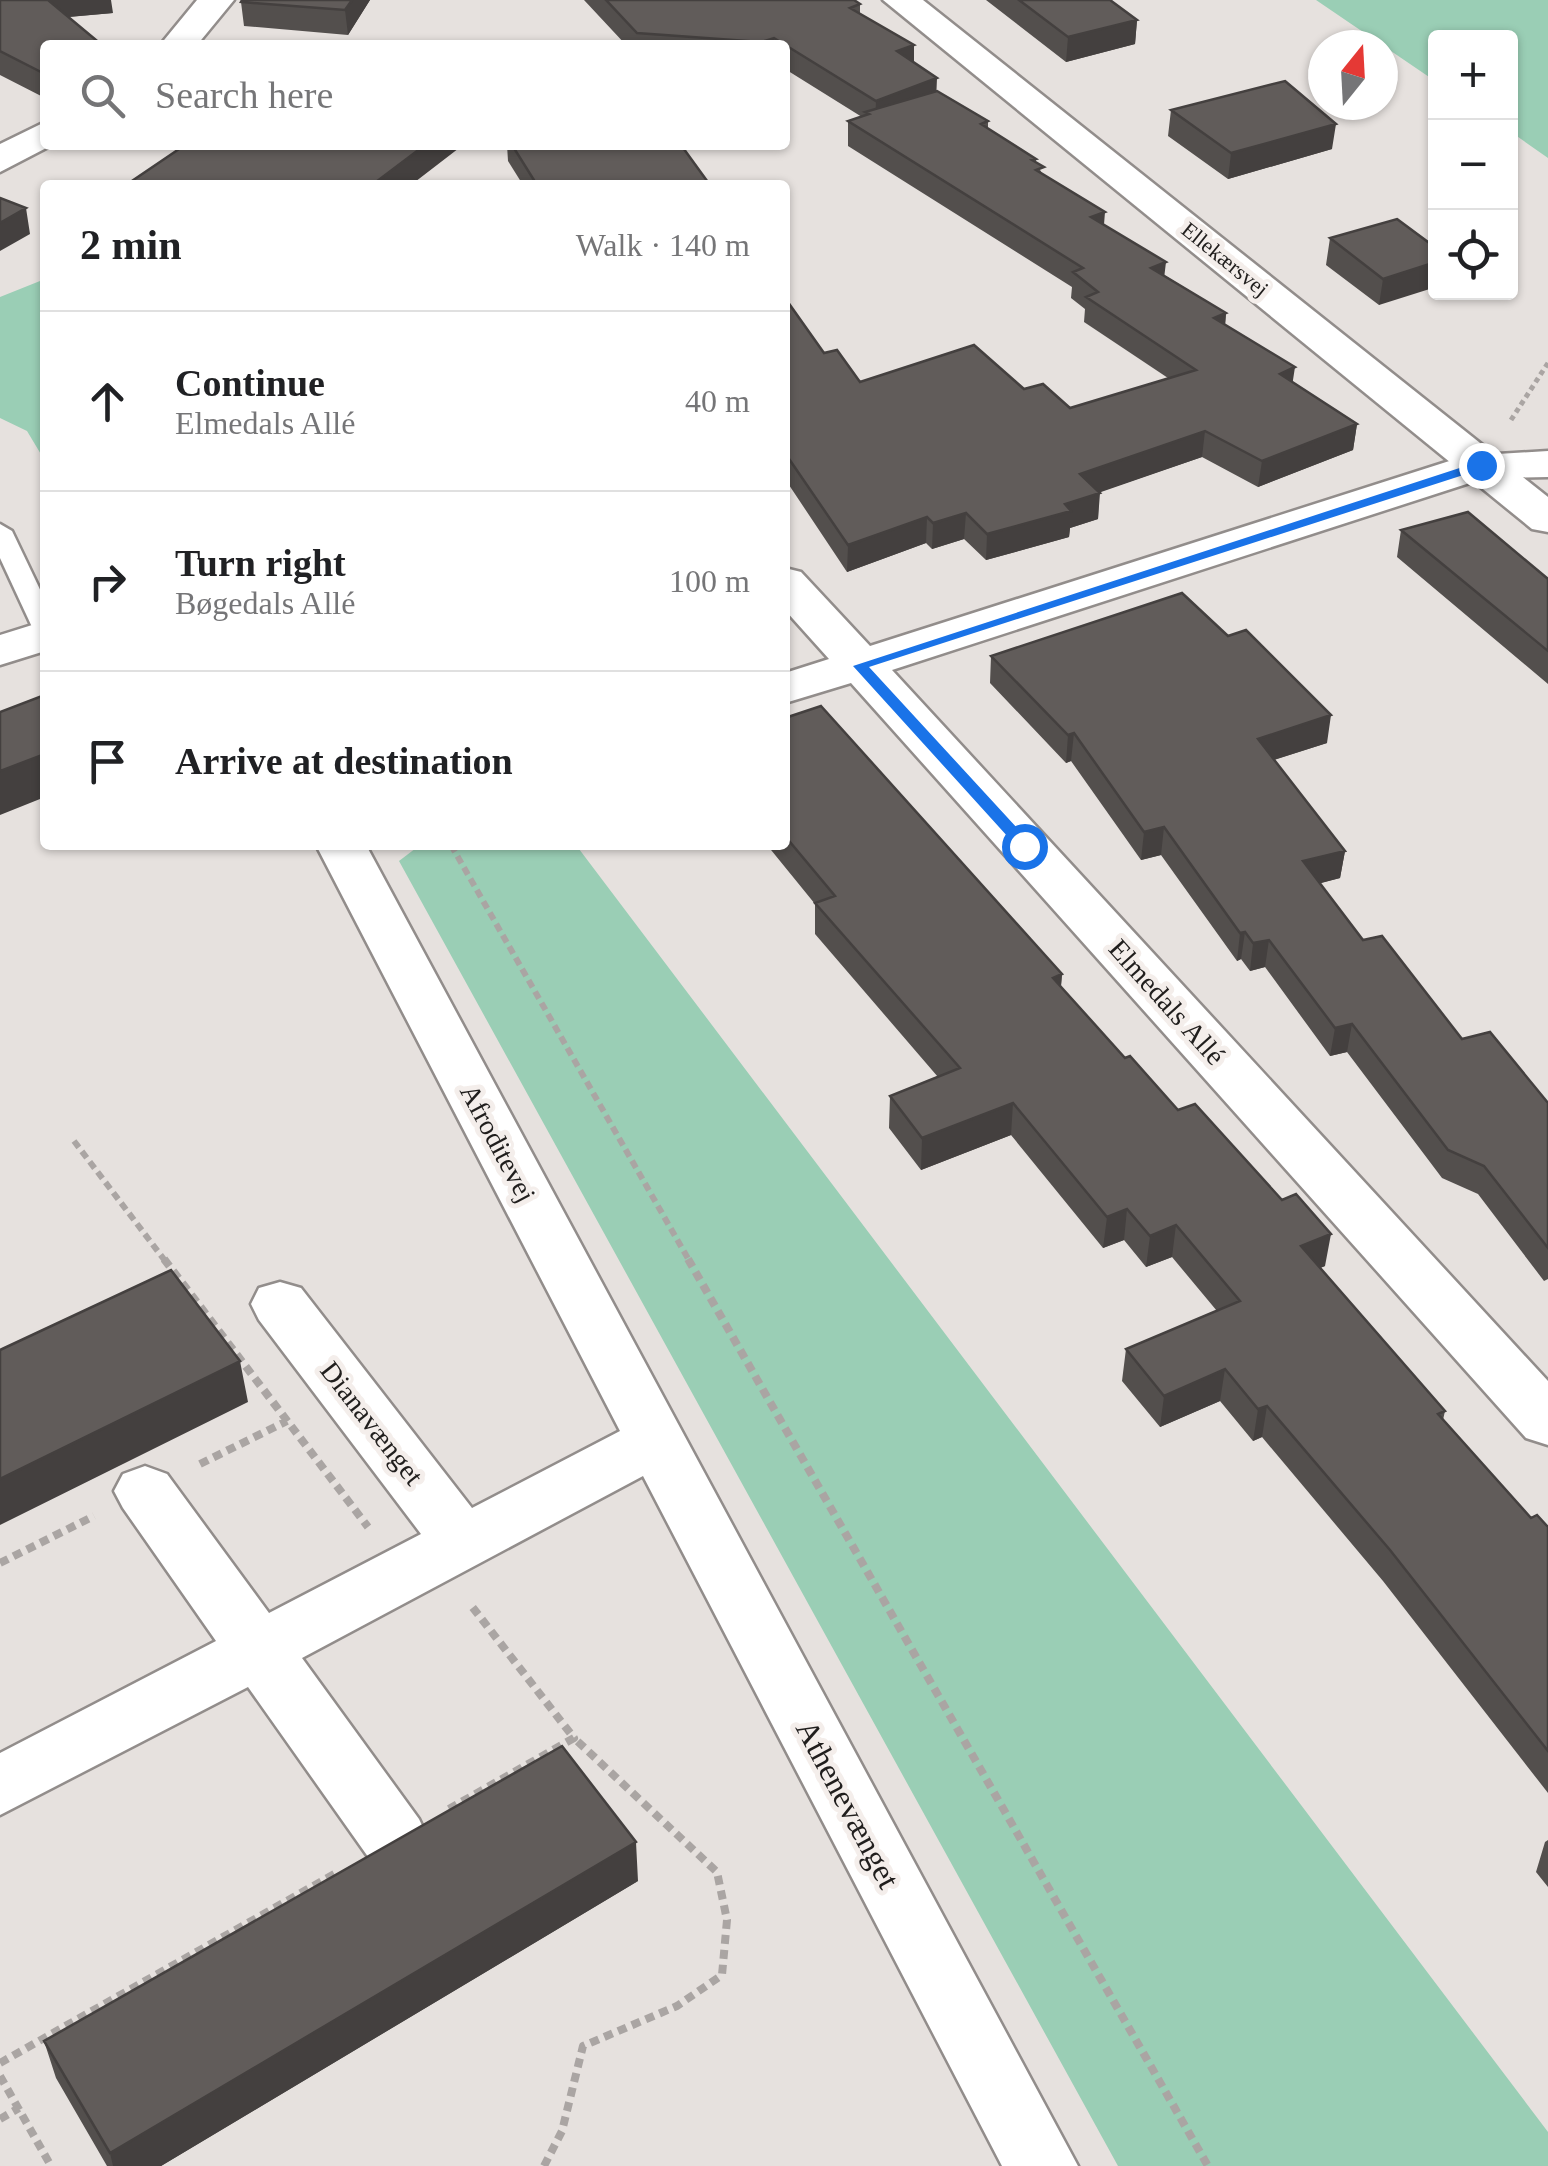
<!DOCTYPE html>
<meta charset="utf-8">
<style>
body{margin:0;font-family:"Times New Roman",serif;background:#f2f2f2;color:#202124}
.controls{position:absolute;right:30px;top:30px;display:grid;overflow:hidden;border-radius:10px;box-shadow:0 2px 8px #0004}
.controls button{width:90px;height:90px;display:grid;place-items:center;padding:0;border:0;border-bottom:2px solid #e0e0e0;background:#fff;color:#202124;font:50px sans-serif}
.compass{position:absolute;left:1308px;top:30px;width:90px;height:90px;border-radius:50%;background:#fff;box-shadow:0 2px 8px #0004;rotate:18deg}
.stop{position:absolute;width:30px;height:30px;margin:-22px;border:8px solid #1a73e8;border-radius:50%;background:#fff}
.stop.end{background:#1a73e8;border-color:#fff;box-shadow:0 2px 10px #0008}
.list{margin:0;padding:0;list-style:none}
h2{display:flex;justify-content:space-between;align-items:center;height:130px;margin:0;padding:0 40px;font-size:42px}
h2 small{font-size:32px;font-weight:400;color:#757577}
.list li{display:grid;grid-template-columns:65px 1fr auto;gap:30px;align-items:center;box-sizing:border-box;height:180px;padding:0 40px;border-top:2px solid #e0e0e0}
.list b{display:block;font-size:38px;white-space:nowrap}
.list p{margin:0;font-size:32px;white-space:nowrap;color:#757577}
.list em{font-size:32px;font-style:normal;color:#757577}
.icon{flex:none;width:55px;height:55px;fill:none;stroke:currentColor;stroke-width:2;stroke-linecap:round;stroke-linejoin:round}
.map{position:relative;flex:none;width:1548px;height:2166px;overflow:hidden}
.search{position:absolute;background:#fff;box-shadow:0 2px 8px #0004;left:40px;top:40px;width:750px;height:110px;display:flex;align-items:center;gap:25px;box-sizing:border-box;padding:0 35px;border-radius:10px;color:#757577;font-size:38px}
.panel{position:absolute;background:#fff;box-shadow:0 2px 8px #0004;left:40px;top:180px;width:750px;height:670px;border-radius:10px}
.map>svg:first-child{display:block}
.green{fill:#9aceb5}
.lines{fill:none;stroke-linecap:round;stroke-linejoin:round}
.lane-casing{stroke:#928d8b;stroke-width:5}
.street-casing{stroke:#928d8b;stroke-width:5}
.secondary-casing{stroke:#928d8b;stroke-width:5}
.path-far2{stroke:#aaa5a3;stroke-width:5;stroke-dasharray:5 4;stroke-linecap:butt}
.path-far1{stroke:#aaa5a3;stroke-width:6;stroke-dasharray:8 5;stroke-linecap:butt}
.path{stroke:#aaa5a3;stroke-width:8;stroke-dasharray:9 6;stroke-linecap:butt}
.lane{fill:#fff;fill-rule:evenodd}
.street{fill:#fff;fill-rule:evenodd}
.secondary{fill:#fff;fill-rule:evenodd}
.wall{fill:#534f4d}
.shaded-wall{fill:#44403f}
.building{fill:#615c5a;stroke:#44403f;stroke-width:2.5}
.route{fill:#1a73e8}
.labels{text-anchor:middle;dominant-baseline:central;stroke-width:10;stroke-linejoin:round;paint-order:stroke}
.far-street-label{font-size:22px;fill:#201e1d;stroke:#f4eeeb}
.street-label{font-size:28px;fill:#201e1d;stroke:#f4eeeb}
.near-street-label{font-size:32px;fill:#201e1d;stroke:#f4eeeb}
</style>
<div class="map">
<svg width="1548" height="2166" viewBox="0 0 1548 2166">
<rect width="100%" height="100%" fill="#e6e1de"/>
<path class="green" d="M 1316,0 L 1548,0 L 1548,158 L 1511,132 L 1510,38 L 1436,38 L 1435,81 Z
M 45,279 L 45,461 L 27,431 L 0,418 L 0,297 Z
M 420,845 L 576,845 L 1548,2132 L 1548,2166 L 1118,2166 L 399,861 Z"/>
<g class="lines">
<g class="lane-casing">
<path id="lane" d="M 0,524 L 12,531 L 45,600 L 45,635 L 32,627 L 0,558 Z"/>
</g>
<g class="street-casing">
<path id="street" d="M 197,0 L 234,0 L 197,45 L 160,45 Z
M 45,122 L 45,145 L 52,145 L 0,172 L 0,144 Z
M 1548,451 L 1548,477 L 1485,478 L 892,670 L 1548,1381 L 1548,1445 L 1526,1438 L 851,683 L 785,703 L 785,673 L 829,659 L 785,610 L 785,568 L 801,572 L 870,646 L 1465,456 Z
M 45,621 L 45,651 L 0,665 L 0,635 Z
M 316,845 L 366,845 L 1078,2166 L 1002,2166 L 643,1476 L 302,1658 L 419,1819 L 429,1840 L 419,1861 L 395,1870 L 371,1861 L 248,1687 L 0,1815 L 0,1753 L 216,1641 L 123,1508 L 114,1491 L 123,1474 L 145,1466 L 167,1474 L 269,1613 L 421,1534 L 259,1320 L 251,1304 L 259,1288 L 280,1282 L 301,1288 L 472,1508 L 620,1431 Z"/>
</g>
<g class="secondary-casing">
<path id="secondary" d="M 883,0 L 923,0 L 1548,497 L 1548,532 L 1532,529 Z"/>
</g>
<path class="path-far2" d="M 1511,420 L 1548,363"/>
<path class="path-far1" d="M 451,845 L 690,1262
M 74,1141 L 166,1262"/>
<path class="path" d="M 164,1259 L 368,1527
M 688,1259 L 1208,2166
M 200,1464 L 287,1421
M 0,1563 L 94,1516
M 449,1809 L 574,1738 L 470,1604
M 0,2063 L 338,1872
M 0,2076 L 51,2166
M 0,2119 L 19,2108
M 544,2166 L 562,2131 L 583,2046 L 677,2006 L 722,1975 L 727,1920 L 717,1872 L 574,1738"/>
<use href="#lane" class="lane"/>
<use href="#street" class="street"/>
<use href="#secondary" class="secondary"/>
</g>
<path class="wall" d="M 0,0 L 113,13 L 69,17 L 45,45 L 45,98 L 0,75 Z
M 370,0 L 348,35 L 244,26 L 241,2 Z
M 584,0 L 854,0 L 860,4 L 860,14 L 914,45 L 914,63 L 936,91 L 988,121 L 988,128 L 1036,159 L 1036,163 L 1043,175 L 1164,275 L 1226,313 L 1225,325 L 1293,382 L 1357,424 L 1353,450 L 1258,487 L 1202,457 L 1099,492 L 1098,519 L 1070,528 L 1069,537 L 986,560 L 964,539 L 932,549 L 926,543 L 847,572 L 785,479 L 785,298 L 824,353 L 860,382 L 1024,389 L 1070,408 L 1168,378 L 1084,322 L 1085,309 L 1071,298 L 1072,287 L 848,146 L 848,121 L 862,117 L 785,69 L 785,45 L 626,45 Z
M 986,0 L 1110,0 L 1137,20 L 1135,44 L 1066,62 Z
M 1171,110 L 1332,149 L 1228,179 L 1168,136 Z
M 507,145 L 681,145 L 710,185 L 523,185 L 508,161 Z
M 1330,238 L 1436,248 L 1379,305 L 1326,265 Z
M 1401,530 L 1548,579 L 1548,684 L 1397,557 Z
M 991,656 L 1327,743 L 1274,760 L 1345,851 L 1340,878 L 1320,883 L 1363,940 L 1462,1039 L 1548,1103 L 1548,1279 L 1544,1281 L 1478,1194 L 1442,1178 L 1347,1052 L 1330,1056 L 1265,967 L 1250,971 L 1241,959 L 1237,961 L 1161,855 L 1141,860 L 1071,761 L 1066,763 L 990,683 Z
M 785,718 L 1062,974 L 1061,987 L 1125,1058 L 1178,1110 L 1325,1266 L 1320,1268 L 1445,1411 L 1443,1420 L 1531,1518 L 1548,1527 L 1548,1793 L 1383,1581 L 1262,1437 L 1253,1441 L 1220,1401 L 1160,1427 L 1122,1381 L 1126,1349 L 1217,1311 L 1172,1257 L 1146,1267 L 1124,1240 L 1103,1248 L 1011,1135 L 921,1170 L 889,1128 L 890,1096 L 938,1077 L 815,934 L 815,904 L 767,845 L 785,845 Z
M 1548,1840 L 1548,1887 L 1536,1872 L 1545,1842 Z
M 638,1881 L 161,2166 L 107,2166 L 56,2078 L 44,2041 Z"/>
<path class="shaded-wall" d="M 41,0 L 111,0 L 113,13 L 44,19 Z
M 352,0 L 370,0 L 348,35 L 345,10 Z
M 1137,20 L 1135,44 L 1066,62 L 1068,37 Z
M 774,38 L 774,45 L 761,45 L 761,42 Z
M 914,45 L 914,69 L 897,51 Z
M 937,78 L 936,102 L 875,125 L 876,101 Z
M 1336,124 L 1332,149 L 1228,179 L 1231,153 Z
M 425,145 L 463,145 L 411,185 L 372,185 Z
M 26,208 L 30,234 L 0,251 L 0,223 Z
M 1105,212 L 1103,237 L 1091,217 Z
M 1166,262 L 1163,287 L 1151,268 Z
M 1436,262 L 1436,287 L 1379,305 L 1383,279 Z
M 1226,313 L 1224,338 L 1214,318 Z
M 1295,367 L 1291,393 L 1280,374 Z
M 1357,424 L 1353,450 L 1258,487 L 1262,461 Z
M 1205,431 L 1202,457 L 1078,500 L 1080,474 Z
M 1100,493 L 1098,519 L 1070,528 L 1069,537 L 986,560 L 987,534 L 1065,504 Z
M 966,513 L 964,539 L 932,549 L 933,523 Z
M 927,517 L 926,543 L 847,572 L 848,545 Z
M 1331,715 L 1327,743 L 1254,766 L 1258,739 Z
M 1074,733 L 1071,761 L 1066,763 L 1068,735 Z
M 45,754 L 45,797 L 0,815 L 0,771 Z
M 1164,827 L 1161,855 L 1141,860 L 1144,832 Z
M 1345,851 L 1340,878 L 1299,889 L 1303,861 Z
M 1245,932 L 1241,959 L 1237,961 L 1240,933 Z
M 1269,940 L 1265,967 L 1250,971 L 1253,943 Z
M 1062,974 L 1059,1006 L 1053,978 Z
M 1352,1024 L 1347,1052 L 1330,1056 L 1335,1028 Z
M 1013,1103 L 1011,1135 L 921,1170 L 922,1138 Z
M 1127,1209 L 1124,1240 L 1103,1248 L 1107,1217 Z
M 1176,1225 L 1172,1257 L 1146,1267 L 1150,1236 Z
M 1331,1234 L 1325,1266 L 1295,1278 L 1301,1246 Z
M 240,1361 L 248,1402 L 0,1525 L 0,1479 Z
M 1225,1369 L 1220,1401 L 1160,1427 L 1164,1396 Z
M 1267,1406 L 1262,1437 L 1253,1441 L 1258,1409 Z
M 636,1842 L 638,1881 L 161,2166 L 113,2166 L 110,2153 Z"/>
<path class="building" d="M 0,0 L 48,0 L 102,45 L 45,45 L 45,74 L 0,51 Z
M 242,0 L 352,0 L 345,10 L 241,2 Z
M 606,0 L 854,0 L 860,4 L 850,8 L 914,45 L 897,51 L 937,78 L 876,101 L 774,38 L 761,42 L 637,33 Z
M 1019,0 L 1110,0 L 1137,20 L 1068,37 Z
M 1285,81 L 1336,124 L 1231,153 L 1171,110 Z
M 937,91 L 988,121 L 981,124 L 1036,159 L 1032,160 L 1044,167 L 1036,170 L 1105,212 L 1091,217 L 1166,262 L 1151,268 L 1226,313 L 1214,318 L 1295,367 L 1280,374 L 1357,424 L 1262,461 L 1205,431 L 1080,474 L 1100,493 L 1065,504 L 1071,511 L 987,534 L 966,513 L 933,523 L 927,517 L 848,545 L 785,453 L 785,298 L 824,353 L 837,350 L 860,382 L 974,345 L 1024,389 L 1043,384 L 1070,408 L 1196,370 L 1086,297 L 1098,292 L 1073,272 L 1083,268 L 848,121 L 869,114 L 865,112 Z
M 185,145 L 425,145 L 372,185 L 126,185 Z
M 512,145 L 681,145 L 710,185 L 537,185 Z
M 0,198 L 26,208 L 0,223 Z
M 1397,219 L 1436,248 L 1436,262 L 1383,279 L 1330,238 Z
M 1468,512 L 1548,579 L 1548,651 L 1401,530 Z
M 1182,593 L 1228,636 L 1246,630 L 1331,715 L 1258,739 L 1345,851 L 1303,861 L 1363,940 L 1382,936 L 1462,1039 L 1490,1032 L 1548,1103 L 1548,1248 L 1484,1166 L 1448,1150 L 1352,1024 L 1335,1028 L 1269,940 L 1253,943 L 1245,932 L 1240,933 L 1164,827 L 1144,832 L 1074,733 L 1068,735 L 991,656 Z
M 42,696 L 45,700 L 45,754 L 0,771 L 0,712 Z
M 821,706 L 1062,974 L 1053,978 L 1125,1058 L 1130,1056 L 1178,1110 L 1195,1104 L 1282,1200 L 1296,1194 L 1331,1234 L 1301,1246 L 1445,1411 L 1438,1414 L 1531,1518 L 1537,1515 L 1548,1527 L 1548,1751 L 1390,1550 L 1267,1406 L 1258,1409 L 1225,1369 L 1164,1396 L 1126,1349 L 1240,1301 L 1176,1225 L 1150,1236 L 1127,1209 L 1107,1217 L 1013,1103 L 922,1138 L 890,1096 L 960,1068 L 815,903 L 835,896 L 785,836 L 785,718 Z
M 171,1270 L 240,1361 L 0,1479 L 0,1350 Z
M 562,1746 L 636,1842 L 110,2153 L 44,2041 Z"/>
<path class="route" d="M 1481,461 L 1485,468 L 869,667 L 1030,842 L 1030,849 L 1019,849 L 853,666 Z"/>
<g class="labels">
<g class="far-street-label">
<text transform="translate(1225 259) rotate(39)">Ellekærsvej</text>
</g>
<g class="street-label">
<text transform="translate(1167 1002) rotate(48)">Elmedals Allé</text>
<text transform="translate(498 1143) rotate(62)">Afroditevej</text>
<text transform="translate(372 1423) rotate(52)">Dianavænget</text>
</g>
<g class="near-street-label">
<text transform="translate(848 1804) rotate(62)">Athenevænget</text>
</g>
</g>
</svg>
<div class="controls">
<button>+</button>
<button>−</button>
<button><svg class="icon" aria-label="locate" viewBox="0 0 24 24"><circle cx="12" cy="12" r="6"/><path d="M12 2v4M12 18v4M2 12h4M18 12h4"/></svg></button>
</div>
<svg class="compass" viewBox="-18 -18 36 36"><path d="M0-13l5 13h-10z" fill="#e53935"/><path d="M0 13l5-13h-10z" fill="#757577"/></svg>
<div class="stop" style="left:1024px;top:846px"></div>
<div class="stop end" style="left:1481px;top:465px"></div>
<div class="search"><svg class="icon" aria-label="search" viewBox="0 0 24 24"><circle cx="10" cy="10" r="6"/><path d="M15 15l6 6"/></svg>Search here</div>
<section class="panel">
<h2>2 min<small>Walk · 140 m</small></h2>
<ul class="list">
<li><svg class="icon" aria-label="ahead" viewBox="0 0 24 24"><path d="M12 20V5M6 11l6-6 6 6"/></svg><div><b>Continue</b><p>Elmedals Allé</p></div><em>40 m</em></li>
<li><svg class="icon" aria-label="right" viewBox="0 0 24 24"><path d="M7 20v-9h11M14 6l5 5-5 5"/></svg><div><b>Turn right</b><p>Bøgedals Allé</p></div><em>100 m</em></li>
<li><svg class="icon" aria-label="arrive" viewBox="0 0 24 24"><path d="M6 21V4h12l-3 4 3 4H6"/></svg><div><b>Arrive at destination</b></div></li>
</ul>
</section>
</div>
